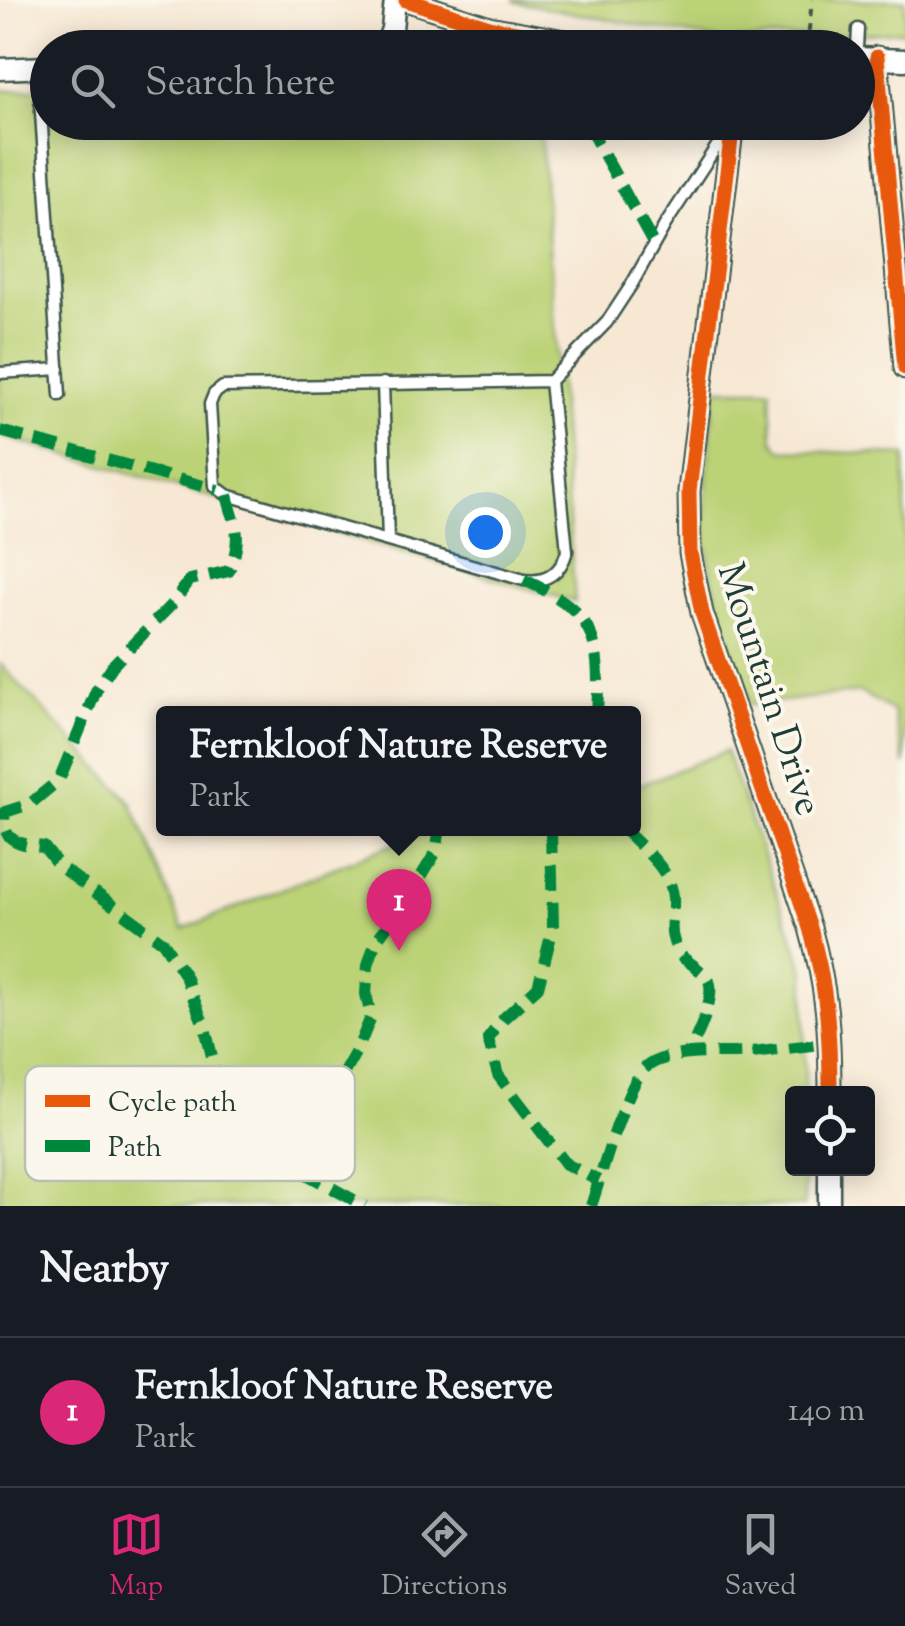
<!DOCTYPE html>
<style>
body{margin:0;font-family:"Sorts Mill Goudy",serif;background:#242831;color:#f1f3f6}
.controls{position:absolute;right:30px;bottom:30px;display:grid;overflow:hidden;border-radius:10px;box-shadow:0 5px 25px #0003}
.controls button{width:90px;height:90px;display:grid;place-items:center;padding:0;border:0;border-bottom:2px solid #363941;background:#171b24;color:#f1f3f6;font:50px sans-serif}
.you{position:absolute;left:485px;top:532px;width:35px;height:35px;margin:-25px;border:8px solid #fff;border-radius:50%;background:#1a73e8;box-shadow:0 0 0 15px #1a73e833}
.badge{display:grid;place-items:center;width:65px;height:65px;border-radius:50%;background:#db2777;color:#fff;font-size:32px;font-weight:700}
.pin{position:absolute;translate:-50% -82px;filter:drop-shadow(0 2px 5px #0008)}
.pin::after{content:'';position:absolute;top:52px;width:35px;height:30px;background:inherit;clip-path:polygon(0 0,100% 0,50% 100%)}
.popup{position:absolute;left:156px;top:706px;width:485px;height:130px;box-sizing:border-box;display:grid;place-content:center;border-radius:10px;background:#171b24;filter:drop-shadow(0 2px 8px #0005);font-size:32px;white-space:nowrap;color:#9ea1a6}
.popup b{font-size:38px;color:#f1f3f6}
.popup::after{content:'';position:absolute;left:50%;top:100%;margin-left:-20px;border:20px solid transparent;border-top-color:#171b24}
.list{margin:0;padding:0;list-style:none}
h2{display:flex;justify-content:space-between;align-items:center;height:130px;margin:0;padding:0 40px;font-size:42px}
h2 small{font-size:32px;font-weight:400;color:#9ea1a6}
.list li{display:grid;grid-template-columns:65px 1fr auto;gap:30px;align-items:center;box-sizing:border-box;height:150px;padding:0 40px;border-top:2px solid #363941}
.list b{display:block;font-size:38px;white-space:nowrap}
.list p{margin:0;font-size:32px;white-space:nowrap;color:#9ea1a6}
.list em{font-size:32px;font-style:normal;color:#9ea1a6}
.icon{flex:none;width:55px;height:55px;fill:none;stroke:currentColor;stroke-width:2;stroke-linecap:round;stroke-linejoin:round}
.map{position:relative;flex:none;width:905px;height:1206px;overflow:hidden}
.search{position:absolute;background:#171b24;box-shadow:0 5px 25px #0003;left:30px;right:30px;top:30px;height:110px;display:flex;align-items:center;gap:25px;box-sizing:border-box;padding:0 35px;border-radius:55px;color:#9ea1a6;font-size:38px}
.sheet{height:280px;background:#171b24}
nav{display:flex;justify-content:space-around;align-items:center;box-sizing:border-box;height:140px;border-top:2px solid #363941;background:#171b24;font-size:28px;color:#9ea1a6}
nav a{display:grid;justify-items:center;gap:5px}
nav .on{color:#db2777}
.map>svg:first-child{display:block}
.green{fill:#bbd276;stroke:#6d8855;stroke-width:2.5}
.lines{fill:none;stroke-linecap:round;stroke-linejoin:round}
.lane-casing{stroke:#3f574c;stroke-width:15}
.street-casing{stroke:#3f574c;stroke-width:25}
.path{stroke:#3f574c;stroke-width:4;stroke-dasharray:8 8;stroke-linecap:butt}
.lane{stroke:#fff;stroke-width:10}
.street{stroke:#fff;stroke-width:20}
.quiet{stroke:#00873e;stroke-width:12;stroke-dasharray:25 12;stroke-linecap:butt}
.cycleway-casing{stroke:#fbf7ec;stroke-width:21}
.cycleway{stroke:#e8590c;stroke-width:15}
.labels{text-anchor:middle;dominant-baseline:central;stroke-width:8;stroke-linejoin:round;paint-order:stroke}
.street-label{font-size:38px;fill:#1f3d34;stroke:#fbf7ec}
.key{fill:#fbf7ec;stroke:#b9bfb5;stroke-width:2.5}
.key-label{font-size:28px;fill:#1f3d34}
</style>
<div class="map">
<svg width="905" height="1206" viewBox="0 0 905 1206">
<rect width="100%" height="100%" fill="#fbf7ec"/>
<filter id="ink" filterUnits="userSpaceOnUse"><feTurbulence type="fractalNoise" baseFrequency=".01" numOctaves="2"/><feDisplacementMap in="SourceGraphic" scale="20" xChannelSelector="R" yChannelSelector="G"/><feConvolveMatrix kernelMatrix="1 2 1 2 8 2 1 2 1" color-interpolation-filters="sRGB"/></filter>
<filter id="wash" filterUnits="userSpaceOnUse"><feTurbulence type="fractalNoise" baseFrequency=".0048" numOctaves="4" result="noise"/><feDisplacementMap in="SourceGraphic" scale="40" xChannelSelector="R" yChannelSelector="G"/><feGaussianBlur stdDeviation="2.25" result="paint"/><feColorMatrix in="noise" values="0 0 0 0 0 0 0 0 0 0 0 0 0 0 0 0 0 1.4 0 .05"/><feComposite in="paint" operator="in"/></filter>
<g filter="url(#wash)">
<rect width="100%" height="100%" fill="#f7e8d4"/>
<path class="green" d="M 514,0 L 905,0 L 905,31 L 722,41 L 516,2 Z
M 47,88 L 48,122 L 540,123 L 575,602 L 0,436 L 0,91 Z
M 715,389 L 771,389 L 773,440 L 781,450 L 905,455 L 905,765 L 893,711 L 860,692 L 751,705 C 731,645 706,582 705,519 C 705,476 712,432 715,389 Z
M 0,664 L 131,802 L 183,929 L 408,838 L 452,828 L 634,828 L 634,787 L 726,751 L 805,972 L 805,1093 L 792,1094 L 792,1168 L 804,1169 L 804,1206 L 0,1206 Z"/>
</g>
<g filter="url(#ink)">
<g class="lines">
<g class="lane-casing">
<path id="lane" d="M 857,48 L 858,29
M 38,68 L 60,395
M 0,373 L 59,369
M 550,381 L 567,551 C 561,573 546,583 524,580 L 227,495 L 215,486 L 210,404 L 214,394 L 223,387 L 550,381 L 607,322 L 632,284 L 665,225 L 726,132
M 383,383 L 388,541"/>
</g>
<g class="street-casing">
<path id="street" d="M 406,0 L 489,27 L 602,48
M 385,48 L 392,29 L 395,0
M 466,48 L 506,45 L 531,39
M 877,57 L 905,368
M 858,58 L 905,60
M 0,69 L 48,67
M 733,122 L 689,491 L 690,553 L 702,613 L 810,928 C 827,988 830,1031 830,1094
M 829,1206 L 829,1168"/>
</g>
<path class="path" d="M 807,48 L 812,0"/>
<use href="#lane" class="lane"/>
<use href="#street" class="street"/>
<path class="quiet" d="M 586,122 L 654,245
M 0,431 L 218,490
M 227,495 C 236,529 243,536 229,571 L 190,580 L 172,604 L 113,665 L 96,691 L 59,780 L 30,804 L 5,812 C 0,843 20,844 44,847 L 59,866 L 163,942 L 185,976 L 205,1028 L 231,1133
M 524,580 C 596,612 601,638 597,714
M 551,828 L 553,928 L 538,987 L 504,1018 L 488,1039 L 498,1075 L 566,1164 L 599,1181
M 623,828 C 642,849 676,872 673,904 C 673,918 669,928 674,942 C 680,960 686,958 699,970 C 703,973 707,977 709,981 C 716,998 696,1040 687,1055
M 204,1114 L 224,1129 L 365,1206
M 295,1167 L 321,1149 L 334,1126 L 338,1083 L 359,1046 L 371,1017 L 366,994 L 368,965 L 376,941 L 411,893 L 436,852 L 440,828
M 591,1206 C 601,1177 626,1085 645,1068 C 668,1048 722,1055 752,1052 C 778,1049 803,1046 830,1043"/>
<g class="cycleway-casing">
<path id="cycleway" d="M 406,0 L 489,27 L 602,48
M 877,57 L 905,368
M 733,122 L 689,491 L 690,553 L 702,613 L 810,928 C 827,988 830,1031 830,1094"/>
</g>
<use href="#cycleway" class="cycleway"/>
</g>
</g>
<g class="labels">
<g class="street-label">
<text transform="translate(767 690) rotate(72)">Mountain Drive</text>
</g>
</g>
<rect x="25" y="1066" width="330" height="115" rx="15" class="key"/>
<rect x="45" y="1095" width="45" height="12" fill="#e8590c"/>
<rect x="45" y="1140" width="45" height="12" fill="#00873e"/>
<g class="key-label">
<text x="108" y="1111">Cycle path</text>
<text x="108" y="1156">Path</text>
</g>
</svg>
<div class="controls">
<button><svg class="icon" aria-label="locate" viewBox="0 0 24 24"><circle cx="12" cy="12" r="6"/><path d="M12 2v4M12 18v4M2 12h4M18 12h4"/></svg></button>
</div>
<div class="you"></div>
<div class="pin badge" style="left:399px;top:951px">1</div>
<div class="popup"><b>Fernkloof Nature Reserve</b>Park</div>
<div class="search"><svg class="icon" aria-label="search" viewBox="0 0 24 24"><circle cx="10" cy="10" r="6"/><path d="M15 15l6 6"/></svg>Search here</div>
</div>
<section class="sheet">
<h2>Nearby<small></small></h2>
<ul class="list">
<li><span class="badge">1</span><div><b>Fernkloof Nature Reserve</b><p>Park</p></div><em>140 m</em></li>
</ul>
</section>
<nav>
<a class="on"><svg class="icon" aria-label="map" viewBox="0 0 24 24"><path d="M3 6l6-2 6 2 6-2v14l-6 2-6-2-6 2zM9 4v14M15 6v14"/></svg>Map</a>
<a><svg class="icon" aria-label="directions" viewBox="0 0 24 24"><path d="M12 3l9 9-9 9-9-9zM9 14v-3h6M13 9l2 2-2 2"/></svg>Directions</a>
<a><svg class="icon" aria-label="saved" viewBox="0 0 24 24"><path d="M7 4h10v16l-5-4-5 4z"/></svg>Saved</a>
</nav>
